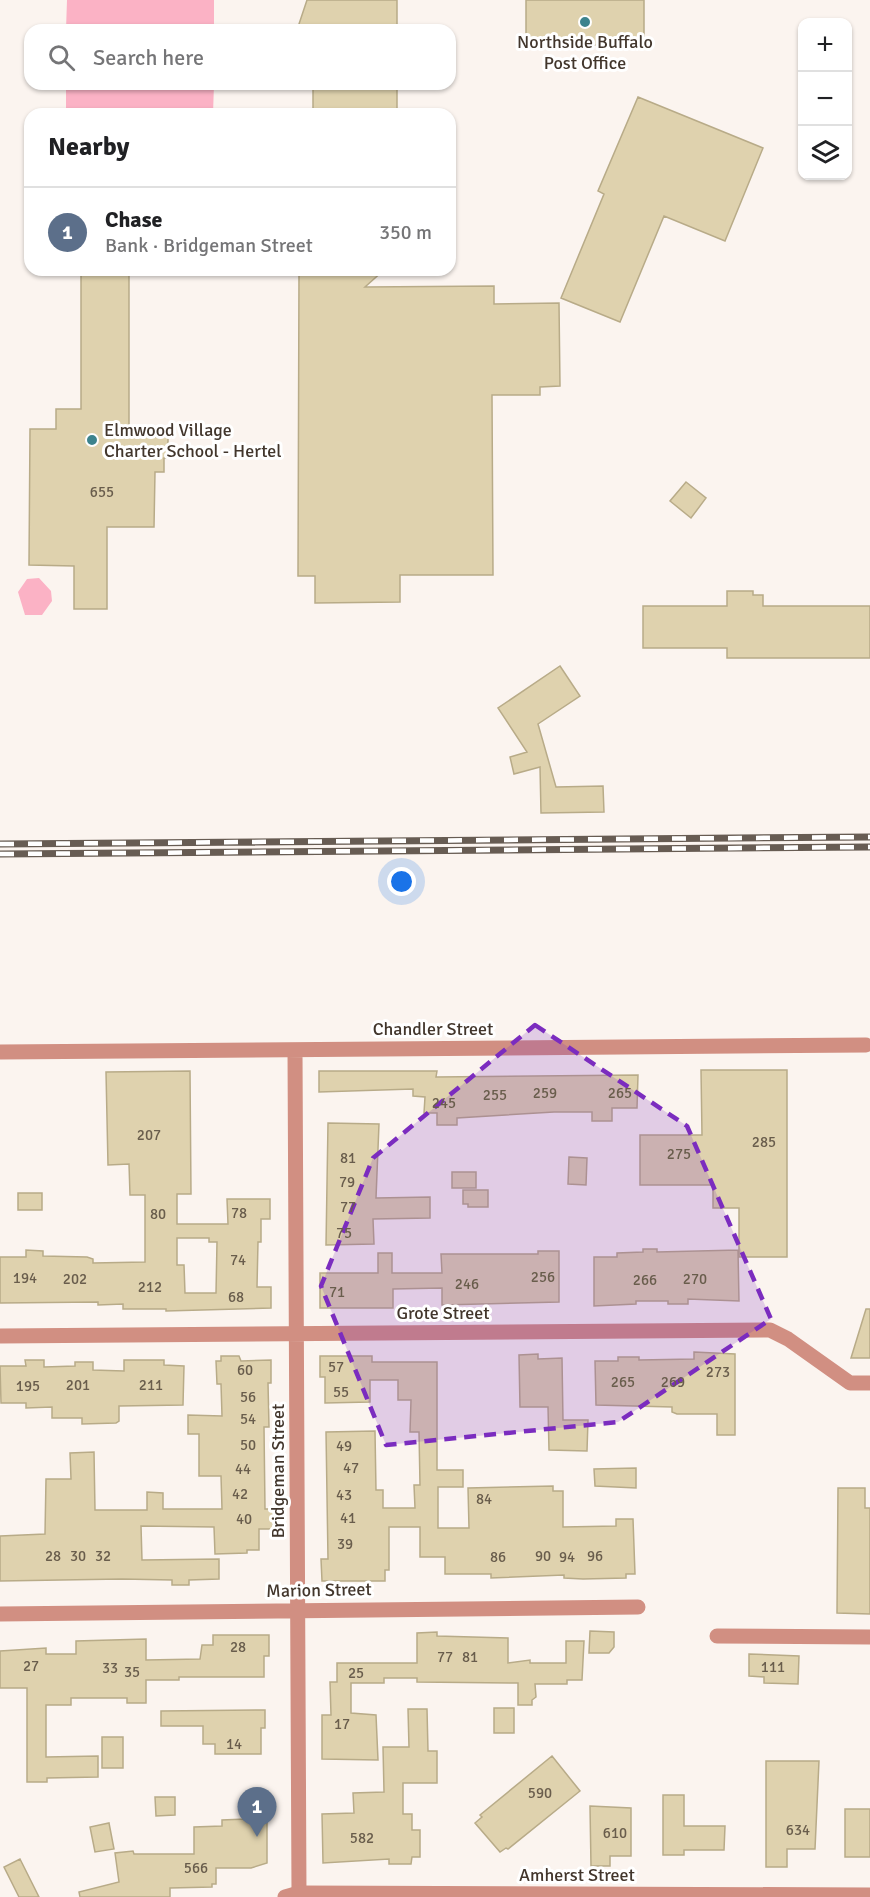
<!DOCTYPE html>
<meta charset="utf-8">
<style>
body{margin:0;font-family:Signika,sans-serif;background:#f2f2f2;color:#202124}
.controls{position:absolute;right:18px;top:18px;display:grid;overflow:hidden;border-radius:12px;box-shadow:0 2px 4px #0004}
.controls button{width:54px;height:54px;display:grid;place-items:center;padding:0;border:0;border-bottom:2px solid #e0e0e0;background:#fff;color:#202124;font:30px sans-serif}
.you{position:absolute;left:402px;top:882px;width:21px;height:21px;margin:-15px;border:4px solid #fff;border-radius:50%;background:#1a73e8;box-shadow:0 0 0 9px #1a73e833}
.badge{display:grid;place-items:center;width:39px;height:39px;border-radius:50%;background:#ea580c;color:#fff;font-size:20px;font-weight:700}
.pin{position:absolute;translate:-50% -50px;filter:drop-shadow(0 2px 3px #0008)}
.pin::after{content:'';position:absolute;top:32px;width:21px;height:18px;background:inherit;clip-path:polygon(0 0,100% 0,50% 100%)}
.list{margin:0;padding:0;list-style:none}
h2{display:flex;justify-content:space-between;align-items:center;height:78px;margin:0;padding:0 24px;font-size:26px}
h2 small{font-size:20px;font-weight:400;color:#757577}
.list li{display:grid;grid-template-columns:39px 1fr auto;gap:18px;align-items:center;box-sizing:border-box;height:90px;padding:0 24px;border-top:2px solid #e0e0e0}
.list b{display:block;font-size:22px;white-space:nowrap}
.list p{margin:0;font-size:20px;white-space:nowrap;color:#757577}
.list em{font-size:20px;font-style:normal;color:#757577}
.icon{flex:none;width:33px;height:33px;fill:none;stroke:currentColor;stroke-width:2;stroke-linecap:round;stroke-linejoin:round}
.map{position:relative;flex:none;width:870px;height:1897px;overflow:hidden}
.search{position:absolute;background:#fff;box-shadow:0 2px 4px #0004;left:24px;top:24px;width:432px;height:66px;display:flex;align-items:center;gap:15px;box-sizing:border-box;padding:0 21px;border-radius:18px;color:#757577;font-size:22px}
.panel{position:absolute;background:#fff;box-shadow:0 2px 4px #0004;left:24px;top:108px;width:432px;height:168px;border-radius:18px}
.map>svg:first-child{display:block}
.green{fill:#fbb2c5}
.building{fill:#dfd2ae;stroke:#b8ab88;stroke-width:1.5;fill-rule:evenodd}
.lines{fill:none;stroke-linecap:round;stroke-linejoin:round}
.minor{stroke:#d18f82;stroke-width:15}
.tertiary{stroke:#d18f82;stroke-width:15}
.rail-casing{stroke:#675c53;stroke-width:7}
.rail{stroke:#fff;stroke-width:4.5;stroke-dasharray:14;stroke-linecap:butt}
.marked{fill:#7b2cbf;fill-opacity:0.2;stroke:#7b2cbf;stroke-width:4.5;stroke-dasharray:12 8;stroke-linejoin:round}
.poi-dot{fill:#3c838d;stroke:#fff;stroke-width:2}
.labels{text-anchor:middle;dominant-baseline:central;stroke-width:6;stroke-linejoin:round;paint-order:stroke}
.number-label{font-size:15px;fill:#695d4c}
.poi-label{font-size:18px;fill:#42362c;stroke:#fff}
.street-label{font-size:18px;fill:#42362c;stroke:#fff}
</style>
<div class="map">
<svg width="870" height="1897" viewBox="0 0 870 1897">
<rect width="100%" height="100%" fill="#fbf4ef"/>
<path class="green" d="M 67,0 L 214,0 L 214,30 L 66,30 Z
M 66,84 L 214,84 L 213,114 L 66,114 Z
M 39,578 L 51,591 L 52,601 L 42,615 L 25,615 L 18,592 L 27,579 Z"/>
<path class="building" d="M 307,0 L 397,0 L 397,30 L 297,30 Z
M 526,0 L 644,0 L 644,45 L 526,45 Z
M 313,84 L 397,84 L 397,114 L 313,114 Z
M 638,97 L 763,148 L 725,241 L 664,216 L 620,322 L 561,298 L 604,194 L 598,191 Z
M 81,270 L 129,270 L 129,437 L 168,437 L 168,458 L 164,458 L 164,472 L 155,472 L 154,527 L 107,527 L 107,609 L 74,609 L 74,566 L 29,565 L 30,429 L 56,429 L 56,409 L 81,409 Z
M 299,270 L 384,270 L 365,287 L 494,286 L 494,304 L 559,303 L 560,386 L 540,387 L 540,395 L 492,395 L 493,575 L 400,575 L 400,602 L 315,603 L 315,576 L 298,576 Z
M 686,482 L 706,498 L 691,518 L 670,501 Z
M 727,591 L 753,591 L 753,595 L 763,595 L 763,606 L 870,606 L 870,658 L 727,658 L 727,648 L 643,648 L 643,606 L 727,606 Z
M 560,666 L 580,696 L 538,724 L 556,787 L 603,786 L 604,812 L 541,813 L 540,767 L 514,774 L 510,757 L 527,752 L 498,708 Z
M 701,1070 L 787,1070 L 787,1257 L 739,1257 L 739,1208 L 713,1208 L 713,1185 L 640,1185 L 640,1135 L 702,1135 Z
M 190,1071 L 191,1194 L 177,1194 L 177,1224 L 228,1224 L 227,1199 L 270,1199 L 270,1219 L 261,1219 L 261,1242 L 258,1242 L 257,1287 L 271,1287 L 271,1308 L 166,1311 L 166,1309 L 123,1309 L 123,1304 L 98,1305 L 98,1302 L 0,1303 L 0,1257 L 26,1257 L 26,1250 L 43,1251 L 43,1256 L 87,1257 L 93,1259 L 93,1263 L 145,1262 L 145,1195 L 130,1195 L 129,1164 L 108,1165 L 106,1072 ZM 177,1238 L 209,1238 L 209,1242 L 217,1242 L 216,1293 L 185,1293 L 184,1265 L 177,1265 Z
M 319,1071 L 437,1071 L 436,1077 L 638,1075 L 637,1108 L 612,1108 L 612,1121 L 592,1121 L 592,1112 L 554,1112 L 457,1118 L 457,1125 L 437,1125 L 437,1113 L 424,1113 L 425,1097 L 413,1096 L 413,1089 L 319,1092 Z
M 328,1123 L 379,1124 L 376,1198 L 430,1197 L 430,1218 L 373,1219 L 374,1244 L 326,1245 Z
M 569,1157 L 587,1158 L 586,1185 L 568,1184 Z
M 452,1172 L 476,1172 L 476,1188 L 452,1188 Z
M 463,1190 L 488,1190 L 488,1207 L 468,1207 L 468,1204 L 463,1204 Z
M 18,1193 L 42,1193 L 42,1210 L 18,1210 Z
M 643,1249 L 657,1249 L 657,1252 L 738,1250 L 739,1301 L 688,1299 L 688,1304 L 668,1304 L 668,1301 L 636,1301 L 636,1304 L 594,1306 L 594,1257 L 617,1257 L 617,1253 L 643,1252 Z
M 538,1251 L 559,1251 L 559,1302 L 442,1305 L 442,1288 L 393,1289 L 393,1308 L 320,1308 L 320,1273 L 378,1273 L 378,1253 L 392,1253 L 392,1273 L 442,1273 L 441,1254 L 538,1254 Z
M 866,1309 L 870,1309 L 870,1358 L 851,1358 Z
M 694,1352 L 735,1354 L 735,1435 L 717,1435 L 717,1414 L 677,1414 L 672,1412 L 672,1407 L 596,1405 L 595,1361 L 618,1361 L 618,1357 L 639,1357 L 639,1360 L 694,1359 Z
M 538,1354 L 538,1359 L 562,1358 L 563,1420 L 588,1420 L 587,1451 L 549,1450 L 548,1407 L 520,1407 L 519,1355 Z
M 221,1356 L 239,1356 L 241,1361 L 271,1360 L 271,1383 L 268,1383 L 269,1427 L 264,1427 L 265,1509 L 273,1509 L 273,1529 L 259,1529 L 259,1550 L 247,1550 L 247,1553 L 215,1554 L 214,1527 L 141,1526 L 142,1560 L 219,1559 L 219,1579 L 189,1580 L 189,1585 L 172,1585 L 172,1580 L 122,1579 L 0,1581 L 0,1536 L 45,1534 L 46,1479 L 71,1479 L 70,1453 L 94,1452 L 95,1510 L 147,1510 L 147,1492 L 163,1493 L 163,1509 L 222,1509 L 221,1476 L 199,1476 L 199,1434 L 188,1434 L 188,1415 L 222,1416 L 221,1384 L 217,1384 L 216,1361 L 221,1361 Z
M 320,1356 L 372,1356 L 372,1362 L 437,1362 L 437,1470 L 463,1470 L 463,1487 L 438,1487 L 438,1528 L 469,1528 L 468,1488 L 553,1486 L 553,1491 L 563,1491 L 563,1527 L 616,1526 L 616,1519 L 633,1519 L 635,1574 L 626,1574 L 626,1578 L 583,1579 L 564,1578 L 564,1575 L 491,1578 L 491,1574 L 445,1574 L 445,1557 L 420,1557 L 420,1527 L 389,1527 L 389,1570 L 385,1570 L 385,1581 L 322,1581 L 321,1559 L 328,1559 L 326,1432 L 375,1431 L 376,1490 L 383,1490 L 383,1508 L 415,1508 L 414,1485 L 420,1485 L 419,1432 L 410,1432 L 411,1400 L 398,1400 L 398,1380 L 370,1380 L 370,1402 L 325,1403 L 325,1377 L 320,1377 Z
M 25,1360 L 44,1360 L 44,1367 L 75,1366 L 75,1362 L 93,1362 L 93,1370 L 124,1371 L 124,1360 L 164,1360 L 164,1365 L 184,1366 L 183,1405 L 119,1406 L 119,1421 L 116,1423 L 82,1424 L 82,1418 L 52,1418 L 52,1407 L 26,1408 L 26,1403 L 1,1403 L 0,1366 L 26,1366 Z
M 636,1468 L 636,1488 L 595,1486 L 594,1469 Z
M 838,1488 L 865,1488 L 865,1508 L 870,1508 L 870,1614 L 837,1613 Z
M 590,1631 L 614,1632 L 614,1647 L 609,1653 L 589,1653 Z
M 437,1632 L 437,1636 L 508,1638 L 508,1663 L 530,1660 L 530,1663 L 566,1663 L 566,1641 L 584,1641 L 582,1680 L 567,1680 L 567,1684 L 535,1684 L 536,1697 L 532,1700 L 532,1705 L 518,1705 L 518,1683 L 417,1682 L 417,1678 L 384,1678 L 384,1683 L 351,1683 L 351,1713 L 376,1715 L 378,1760 L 322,1759 L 322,1715 L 331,1715 L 330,1682 L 337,1682 L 337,1663 L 417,1663 L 417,1633 Z
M 213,1635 L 269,1635 L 269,1656 L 264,1656 L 264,1677 L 179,1677 L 179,1680 L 146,1680 L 146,1703 L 127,1703 L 127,1698 L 71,1698 L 71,1705 L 46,1705 L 46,1757 L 98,1756 L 98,1777 L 47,1778 L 47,1782 L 27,1782 L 27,1688 L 0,1688 L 0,1651 L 46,1648 L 46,1654 L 76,1654 L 76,1641 L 146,1639 L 146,1660 L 200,1659 L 202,1645 L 213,1645 Z
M 749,1654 L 799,1656 L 798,1684 L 764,1683 L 764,1677 L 749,1676 Z
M 494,1708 L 514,1708 L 514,1733 L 494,1733 Z
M 408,1709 L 427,1709 L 428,1751 L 437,1751 L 437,1783 L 403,1783 L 403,1814 L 412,1814 L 412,1830 L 420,1830 L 420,1857 L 412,1857 L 411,1864 L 389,1864 L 389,1859 L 323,1863 L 322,1814 L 354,1813 L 353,1793 L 384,1792 L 383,1747 L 409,1747 Z
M 265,1710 L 265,1728 L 261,1728 L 261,1754 L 215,1754 L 215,1744 L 203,1744 L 203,1726 L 161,1726 L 161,1711 Z
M 102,1737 L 123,1737 L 123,1768 L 102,1768 Z
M 552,1756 L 580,1791 L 508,1849 L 506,1848 L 500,1852 L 475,1823 L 482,1817 L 480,1815 Z
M 766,1761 L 819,1761 L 815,1849 L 787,1849 L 787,1867 L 766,1867 Z
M 663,1795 L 684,1795 L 684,1826 L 725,1826 L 724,1850 L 684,1850 L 684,1855 L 663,1855 Z
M 155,1797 L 175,1797 L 175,1815 L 156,1816 Z
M 590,1806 L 631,1808 L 631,1856 L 610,1856 L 610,1866 L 591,1866 Z
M 845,1809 L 870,1809 L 870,1857 L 845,1857 Z
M 246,1810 L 267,1810 L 267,1863 L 251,1868 L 216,1868 L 216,1884 L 212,1884 L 212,1887 L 170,1888 L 170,1897 L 80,1897 L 79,1892 L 119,1882 L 115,1853 L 133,1851 L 134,1854 L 194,1854 L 194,1827 L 222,1826 L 222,1820 L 246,1819 Z
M 109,1823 L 114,1849 L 95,1852 L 90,1827 Z
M 20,1859 L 39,1897 L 19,1897 L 4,1867 Z"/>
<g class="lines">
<path class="minor" d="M 295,1050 L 299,1893
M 0,1052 L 866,1045
M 0,1336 L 770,1330 L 788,1339 L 850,1383 L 870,1383
M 0,1614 L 638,1607
M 717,1636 L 870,1637"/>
<path class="tertiary" d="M 285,1897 L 299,1893 L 870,1895"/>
<g class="rail-casing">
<path id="rail" d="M 0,844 L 870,837
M 0,854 L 870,847"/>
</g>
<use href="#rail" class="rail"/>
</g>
<path class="marked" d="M 535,1025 L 687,1126 L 771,1319 L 618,1422 L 386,1445 L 321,1286 L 373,1158 Z"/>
<g class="poi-dot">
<circle cx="585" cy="22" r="6"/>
<circle cx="92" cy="440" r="6"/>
</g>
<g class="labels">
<g class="number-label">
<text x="102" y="492">655</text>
<text x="545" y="1093">259</text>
<text x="620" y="1093">265</text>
<text x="495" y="1095">255</text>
<text x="444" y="1103">245</text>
<text x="149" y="1135">207</text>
<text x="764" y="1142">285</text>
<text x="679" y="1154">275</text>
<text x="348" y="1158">81</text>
<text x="347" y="1182">79</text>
<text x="348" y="1207">77</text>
<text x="239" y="1213">78</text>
<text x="158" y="1214">80</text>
<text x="344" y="1233">75</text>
<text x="238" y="1260">74</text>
<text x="543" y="1277">256</text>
<text x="25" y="1278">194</text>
<text x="75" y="1279">202</text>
<text x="695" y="1279">270</text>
<text x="645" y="1280">266</text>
<text x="467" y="1284">246</text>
<text x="150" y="1287">212</text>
<text x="337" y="1292">71</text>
<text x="236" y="1297">68</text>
<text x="336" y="1367">57</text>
<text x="245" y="1370">60</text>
<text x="718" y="1372">273</text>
<text x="623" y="1382">265</text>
<text x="673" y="1382">269</text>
<text x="78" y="1385">201</text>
<text x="151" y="1385">211</text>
<text x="28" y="1386">195</text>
<text x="341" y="1392">55</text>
<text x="248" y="1397">56</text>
<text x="248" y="1419">54</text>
<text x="248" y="1445">50</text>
<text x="344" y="1446">49</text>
<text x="351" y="1468">47</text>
<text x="243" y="1469">44</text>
<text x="240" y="1494">42</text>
<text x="344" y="1495">43</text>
<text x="484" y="1499">84</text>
<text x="348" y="1518">41</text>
<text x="244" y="1519">40</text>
<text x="345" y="1544">39</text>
<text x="53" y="1556">28</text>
<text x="78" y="1556">30</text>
<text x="103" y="1556">32</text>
<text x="543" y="1556">90</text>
<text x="595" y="1556">96</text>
<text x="498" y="1557">86</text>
<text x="567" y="1557">94</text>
<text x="238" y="1647">28</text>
<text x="445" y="1657">77</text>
<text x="470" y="1657">81</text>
<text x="31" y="1666">27</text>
<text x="773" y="1667">111</text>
<text x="110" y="1668">33</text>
<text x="132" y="1672">35</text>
<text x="356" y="1673">25</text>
<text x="342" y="1724">17</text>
<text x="234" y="1744">14</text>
<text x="540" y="1793">590</text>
<text x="798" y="1830">634</text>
<text x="615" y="1833">610</text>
<text x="362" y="1838">582</text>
<text x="196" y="1868">566</text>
</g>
<g class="poi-label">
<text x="585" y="42">Northside Buffalo<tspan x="585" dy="21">Post Office</tspan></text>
<text x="104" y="430" text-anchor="start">Elmwood Village<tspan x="104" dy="21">Charter School - Hertel</tspan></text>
</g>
<g class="street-label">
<text x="433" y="1029">Chandler Street</text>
<text x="443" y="1313">Grote Street</text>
<text transform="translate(278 1471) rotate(-90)">Bridgeman Street</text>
<text transform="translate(319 1590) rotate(-1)">Marion Street</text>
<text x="577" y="1875">Amherst Street</text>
</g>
</g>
</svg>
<div class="controls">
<button>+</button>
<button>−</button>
<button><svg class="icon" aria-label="layers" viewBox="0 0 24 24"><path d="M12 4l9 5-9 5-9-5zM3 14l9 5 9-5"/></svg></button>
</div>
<div class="you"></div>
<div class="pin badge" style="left:257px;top:1837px;background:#5c6f8a">1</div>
<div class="search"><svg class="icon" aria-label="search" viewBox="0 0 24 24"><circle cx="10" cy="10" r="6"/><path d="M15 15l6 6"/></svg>Search here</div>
<section class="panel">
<h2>Nearby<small></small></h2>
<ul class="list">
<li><span class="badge" style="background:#5c6f8a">1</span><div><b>Chase</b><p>Bank · Bridgeman Street</p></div><em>350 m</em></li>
</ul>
</section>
</div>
